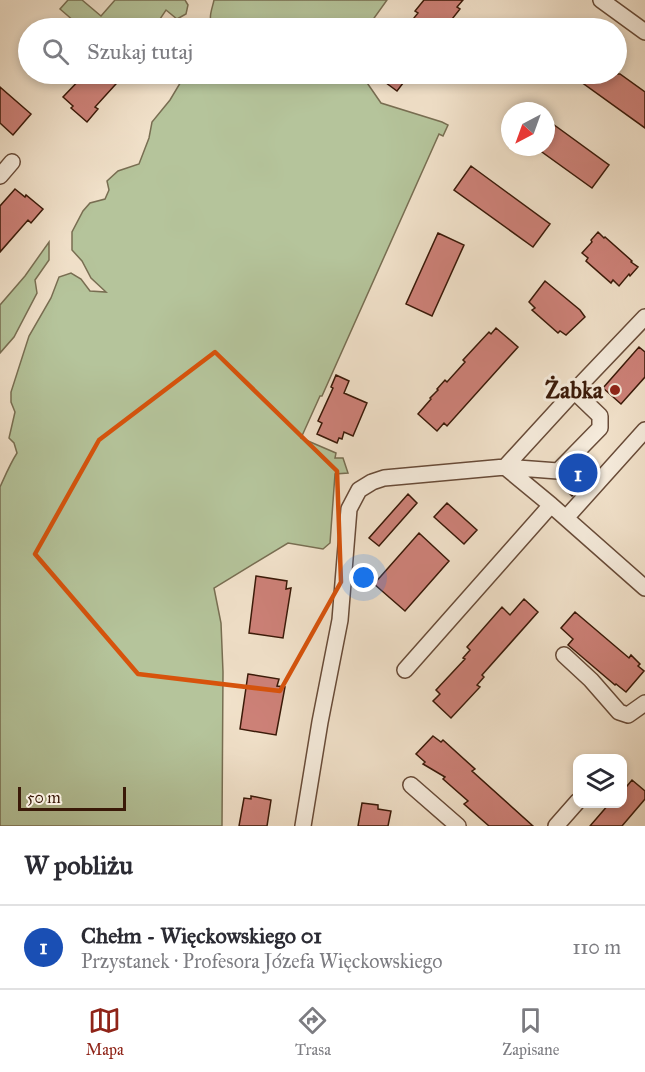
<!DOCTYPE html>
<html lang="pl">
<meta charset="utf-8">
<style>
body{margin:0;font-family:"IM FELL Great Primer",serif;background:#f7f7f7;color:#2b2b33}
.controls{position:absolute;right:18px;bottom:18px;display:grid;overflow:hidden;border-radius:12px;box-shadow:0 3px 9px #0003}
.controls button{width:54px;height:54px;display:grid;place-items:center;padding:0;border:0;border-bottom:2px solid #e1e1e2;background:#fff;color:#2b2b33;font:30px sans-serif}
.compass{position:absolute;left:501px;top:102px;width:54px;height:54px;border-radius:50%;background:#fff;box-shadow:0 3px 9px #0003;rotate:221deg}
.scale{position:absolute;left:18px;bottom:15px;width:108px;box-sizing:border-box;padding-left:6px;border:3px solid #3a1908;border-top:0;font-size:16px;line-height:21px;white-space:nowrap;color:#3a1908;-webkit-text-stroke:4px #f6ecdd;paint-order:stroke}
.you{position:absolute;left:364px;top:578px;width:21px;height:21px;margin:-15px;border:4px solid #fff;border-radius:50%;background:#1a73e8;box-shadow:0 0 0 9px #1a73e833}
.badge{display:grid;place-items:center;width:39px;height:39px;border-radius:50%;background:#8f2418;color:#fff;font-size:20px;font-weight:700}
.pin{position:absolute;translate:-50% -50%;border:3px solid #fff;box-shadow:0 2px 6px #0006}
.list{margin:0;padding:0;list-style:none}
h2{display:flex;justify-content:space-between;align-items:center;height:78px;margin:0;padding:0 24px;font-size:26px}
h2 small{font-size:20px;font-weight:400;color:#7c7c81}
.list li{display:grid;grid-template-columns:39px 1fr auto;gap:18px;align-items:center;box-sizing:border-box;height:84px;padding:0 24px;border-top:2px solid #e1e1e2}
.list b{display:block;font-size:22px;white-space:nowrap}
.list p{margin:0;font-size:20px;white-space:nowrap;color:#7c7c81}
.list em{font-size:20px;font-style:normal;color:#7c7c81}
.icon{flex:none;width:33px;height:33px;fill:none;stroke:currentColor;stroke-width:2;stroke-linecap:round;stroke-linejoin:round}
.map{position:relative;flex:none;width:645px;height:826px;overflow:hidden}
.search{position:absolute;background:#fff;box-shadow:0 3px 9px #0003;left:18px;right:18px;top:18px;height:66px;display:flex;align-items:center;gap:15px;box-sizing:border-box;padding:0 21px;border-radius:33px;color:#7c7c81;font-size:22px}
.sheet{height:162px;background:#fff}
nav{display:flex;justify-content:space-around;align-items:center;box-sizing:border-box;height:84px;border-top:2px solid #e1e1e2;background:#fff;font-size:16px;color:#7c7c81}
nav a{display:grid;justify-items:center;gap:3px}
nav .on{color:#8f2418}
.map>svg:first-child{display:block}
.green{fill:#b5c49b;stroke:#786e52;stroke-width:1.5}
.building{fill:#cd8178;stroke:#3a1908;stroke-width:1.5}
.lines{fill:none;stroke-linecap:round;stroke-linejoin:round}
.minor-casing{stroke:#684b38;stroke-width:18}
.minor{stroke:#f6ecdd;stroke-width:15}
.marked{fill:none;stroke:#d7530c;stroke-width:4.5;stroke-linejoin:round}
.poi-dot{fill:#8f2418;stroke:#f6ecdd;stroke-width:2}
.labels{text-anchor:middle;dominant-baseline:central;stroke-width:6;stroke-linejoin:round;paint-order:stroke}
.poi-label{font-size:24px;font-weight:bold;fill:#3a1908;stroke:#f6ecdd;text-anchor:end}
</style>
<div class="map">
<svg width="645" height="826" viewBox="0 0 645 826">
<rect width="100%" height="100%" fill="#f1e1ca"/>
<filter id="stains"><feTurbulence type="fractalNoise" baseFrequency=".00333" numOctaves="4"/><feColorMatrix values="0 0 0 0 .2 0 0 0 0 .09 0 0 0 0 .02 0 0 0 .5 -.17"/></filter>
<radialGradient id="worn" r=".72"><stop offset=".6" stop-color="#630" stop-opacity="0"/><stop offset="1" stop-color="#630" stop-opacity=".3"/></radialGradient>
<path class="green" d="M 68,0 L 82,0 L 101,16 L 115,0 L 185,0 L 188,5 L 186,14 L 177,19 L 166,10 L 154,28 L 116,28 L 110,23 L 106,28 L 82,28 L 60,9 Z
M 214,0 L 387,0 L 367,28 L 208,28 L 214,27 C 207,19 212,10 214,0 Z
M 184,74 L 361,74 L 381,103 L 442,122 L 448,125 L 443,136 L 439,134 L 322,396 L 320,396 L 301,438 L 336,453 L 335,458 L 343,458 L 348,473 L 335,474 L 330,543 L 323,549 L 288,543 L 214,588 L 221,623 L 223,672 L 222,826 L 0,826 L 0,487 C 5,476 10,464 17,453 L 14,443 L 9,438 L 15,412 L 11,402 L 11,392 L 29,336 L 51,298 L 59,277 L 71,273 L 81,279 L 90,291 L 106,292 L 91,278 L 82,261 L 72,250 L 72,232 L 83,211 L 90,203 L 105,199 L 109,190 L 107,181 L 118,171 L 139,164 L 149,138 L 152,122 L 170,100 L 182,80 Z
M 49,242 L 49,260 L 35,280 L 37,293 L 14,337 L 0,353 L 0,305 L 25,276 Z"/>
<path class="building" d="M 424,0 L 463,0 L 457,7 L 460,9 L 445,28 L 406,28 L 418,13 L 415,11 Z
M 85,74 L 125,74 L 95,107 L 98,109 L 87,122 L 71,108 L 73,106 L 63,97 Z
M 374,74 L 410,74 L 397,91 Z
M 570,74 L 620,74 L 645,92 L 645,128 Z
M 0,87 L 31,114 L 13,135 L 0,123 Z
M 546,119 L 609,165 L 592,188 L 535,147 L 546,147 Z
M 471,166 L 550,224 L 533,247 L 454,190 Z
M 15,189 L 25,197 L 26,195 L 43,209 L 31,223 L 28,220 L 0,252 L 0,206 Z
M 598,232 L 604,238 L 605,237 L 632,261 L 631,262 L 638,267 L 630,276 L 629,274 L 619,286 L 613,280 L 611,283 L 586,261 L 588,258 L 582,253 L 592,242 L 591,240 Z
M 438,233 L 464,245 L 432,316 L 406,304 Z
M 545,281 L 580,310 L 585,317 L 566,335 L 560,331 L 558,333 L 532,310 L 535,308 L 529,302 Z
M 496,328 L 518,347 L 447,426 L 444,423 L 437,431 L 418,414 L 431,399 L 430,398 L 438,390 L 437,389 L 445,380 L 447,382 L 465,362 L 463,360 L 489,332 L 491,334 Z
M 639,347 L 645,352 L 645,377 L 621,404 L 603,388 Z
M 336,375 L 349,381 L 344,393 L 367,403 L 353,436 L 344,432 L 342,439 L 339,438 L 337,443 L 317,434 L 322,423 L 318,421 L 333,388 L 331,387 Z
M 572,480 L 580,488 L 572,496 L 565,489 Z
M 408,494 L 417,503 L 379,546 L 369,538 Z
M 447,503 L 477,530 L 464,544 L 434,517 Z
M 419,533 L 449,561 L 405,611 L 374,584 Z
M 256,576 L 287,581 L 286,589 L 291,588 L 283,638 L 249,633 Z
M 524,599 L 538,612 L 482,675 L 484,677 L 477,685 L 480,687 L 451,718 L 433,701 L 440,694 L 436,690 L 465,659 L 463,658 L 470,650 L 467,647 L 502,607 L 510,615 Z
M 575,612 L 629,658 L 631,655 L 640,664 L 638,666 L 644,671 L 626,692 L 616,684 L 615,685 L 568,645 L 573,639 L 561,628 Z
M 248,674 L 279,679 L 277,686 L 285,687 L 276,735 L 240,729 Z
M 433,736 L 441,742 L 443,740 L 475,769 L 472,771 L 533,826 L 489,826 L 464,804 L 468,801 L 443,779 L 445,777 L 423,764 L 425,762 L 416,754 Z
M 632,780 L 645,791 L 645,799 L 622,826 L 590,826 L 609,804 L 622,804 L 622,792 Z
M 251,796 L 271,800 L 267,826 L 239,826 L 244,798 L 251,799 Z
M 362,803 L 378,805 L 378,809 L 391,811 L 388,826 L 358,826 Z"/>
<g class="lines">
<g class="minor-casing">
<path id="minor" d="M 601,0 L 645,32
M 0,176 L 12,162
M 505,467 L 582,383 L 645,317
M 505,467 L 551,505 L 645,588
M 566,518 L 645,430
M 564,655 L 591,680 L 619,712 L 628,715 L 645,703
M 405,670 L 551,505
M 411,785 L 458,826
M 303,826 L 320,722 L 340,620 L 349,509 L 359,490 L 372,482 L 384,478 L 505,467 L 558,471 L 600,428 L 600,416 L 574,391
M 556,826 L 578,801"/>
</g>
<use href="#minor" class="minor"/>
</g>
<path class="marked" d="M 215,352 L 337,471 L 341,582 L 280,691 L 138,674 L 35,554 L 99,440 Z"/>
<circle class="poi-dot" cx="615" cy="390" r="6"/>
<g class="labels">
<g class="poi-label">
<text x="603" y="390">Żabka</text>
</g>
</g>
<rect width="100%" height="100%" filter="url(#stains)"/>
<rect width="100%" height="100%" fill="url(#worn)"/>
</svg>
<div class="controls">
<button><svg class="icon" aria-label="layers" viewBox="0 0 24 24"><path d="M12 4l9 5-9 5-9-5zM3 14l9 5 9-5"/></svg></button>
</div>
<svg class="compass" viewBox="-18 -18 36 36"><path d="M0-13l5 13h-10z" fill="#e53935"/><path d="M0 13l5-13h-10z" fill="#7c7c81"/></svg>
<div class="scale">50 m</div>
<div class="you"></div>
<div class="pin badge" style="left:578px;top:473px;background:#1a4fb4">1</div>
<div class="search"><svg class="icon" aria-label="search" viewBox="0 0 24 24"><circle cx="10" cy="10" r="6"/><path d="M15 15l6 6"/></svg>Szukaj tutaj</div>
</div>
<section class="sheet">
<h2>W pobliżu<small></small></h2>
<ul class="list">
<li><span class="badge" style="background:#1a4fb4">1</span><div><b>Chełm - Więckowskiego 01</b><p>Przystanek · Profesora Józefa Więckowskiego</p></div><em>110 m</em></li>
</ul>
</section>
<nav>
<a class="on"><svg class="icon" aria-label="map" viewBox="0 0 24 24"><path d="M3 6l6-2 6 2 6-2v14l-6 2-6-2-6 2zM9 4v14M15 6v14"/></svg>Mapa</a>
<a><svg class="icon" aria-label="directions" viewBox="0 0 24 24"><path d="M12 3l9 9-9 9-9-9zM9 14v-3h6M13 9l2 2-2 2"/></svg>Trasa</a>
<a><svg class="icon" aria-label="saved" viewBox="0 0 24 24"><path d="M7 4h10v16l-5-4-5 4z"/></svg>Zapisane</a>
</nav>
